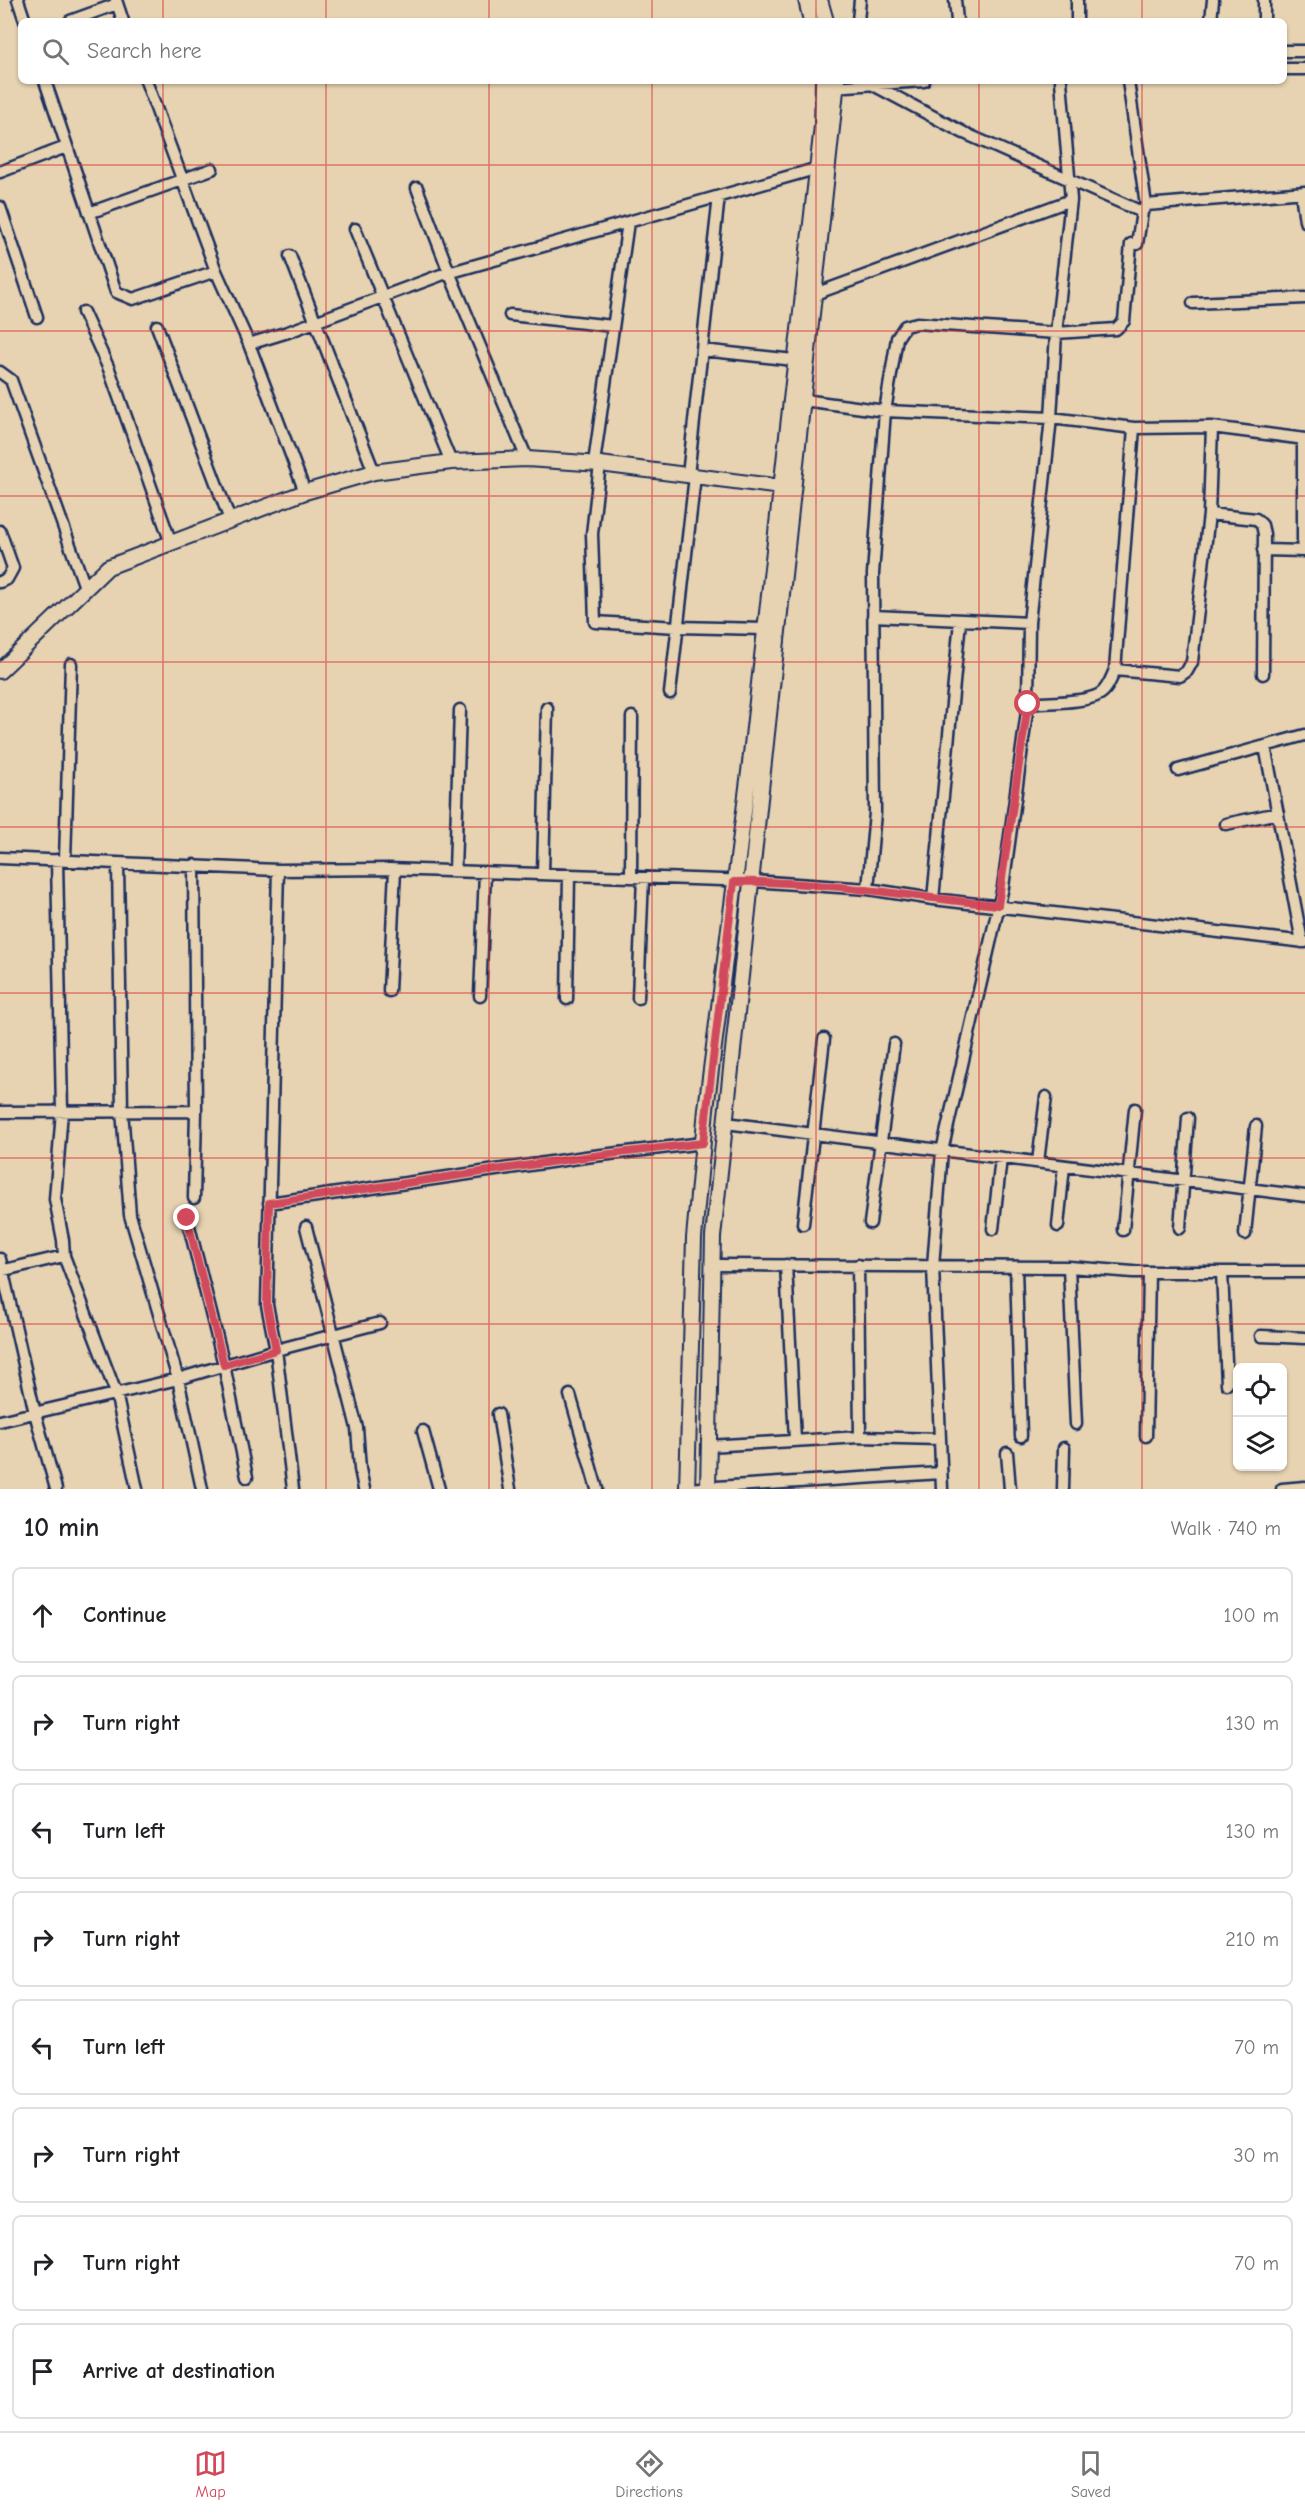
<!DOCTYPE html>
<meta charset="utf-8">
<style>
body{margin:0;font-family:"Comic Neue",sans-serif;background:#f6f6f6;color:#202124}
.controls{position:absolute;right:18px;bottom:18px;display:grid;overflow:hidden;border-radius:9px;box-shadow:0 2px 4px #0004}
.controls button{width:54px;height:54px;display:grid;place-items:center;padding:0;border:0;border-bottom:2px solid #e0e0e0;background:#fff;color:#202124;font:30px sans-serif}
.stop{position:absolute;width:18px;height:18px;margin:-14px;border:4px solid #d1495b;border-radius:50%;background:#fff}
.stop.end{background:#d1495b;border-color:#fff;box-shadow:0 2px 6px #0008}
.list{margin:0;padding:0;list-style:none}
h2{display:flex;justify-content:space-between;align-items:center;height:78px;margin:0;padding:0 24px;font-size:26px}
h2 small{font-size:20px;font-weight:400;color:#757577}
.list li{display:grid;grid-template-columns:39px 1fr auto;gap:18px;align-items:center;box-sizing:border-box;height:96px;margin:0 12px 12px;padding:0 12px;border:2px solid #e0e0e0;border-radius:9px}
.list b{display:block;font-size:22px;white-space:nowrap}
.list em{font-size:20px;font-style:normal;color:#757577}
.icon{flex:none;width:33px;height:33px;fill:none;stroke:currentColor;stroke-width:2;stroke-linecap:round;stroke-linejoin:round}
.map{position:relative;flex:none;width:1305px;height:1489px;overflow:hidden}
.search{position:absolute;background:#fff;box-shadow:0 2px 4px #0004;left:18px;right:18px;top:18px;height:66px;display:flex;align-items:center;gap:15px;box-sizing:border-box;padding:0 21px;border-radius:9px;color:#757577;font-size:22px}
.sheet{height:942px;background:#fff}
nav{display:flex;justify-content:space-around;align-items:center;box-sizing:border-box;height:84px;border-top:2px solid #e0e0e0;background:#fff;font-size:16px;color:#757577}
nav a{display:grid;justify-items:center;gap:3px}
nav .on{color:#d1495b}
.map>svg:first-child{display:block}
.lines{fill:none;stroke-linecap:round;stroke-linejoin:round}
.minor-casing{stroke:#1b2f5e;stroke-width:15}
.tertiary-casing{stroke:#1b2f5e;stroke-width:18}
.minor{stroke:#e7d3b1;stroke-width:10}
.tertiary{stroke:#e7d3b1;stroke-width:14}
.route{stroke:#d1495b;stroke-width:8}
.grid{fill:none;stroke:#d62828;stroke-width:1.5;stroke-opacity:0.55}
</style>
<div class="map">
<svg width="1305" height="1489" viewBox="0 0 1305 1489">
<rect width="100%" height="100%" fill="#e7d3b1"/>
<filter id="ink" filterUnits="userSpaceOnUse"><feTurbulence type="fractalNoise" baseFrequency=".0167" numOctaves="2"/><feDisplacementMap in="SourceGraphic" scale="12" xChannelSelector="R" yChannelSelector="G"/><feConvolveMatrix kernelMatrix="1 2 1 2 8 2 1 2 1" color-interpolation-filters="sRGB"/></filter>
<g filter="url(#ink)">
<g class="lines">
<g class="minor-casing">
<path id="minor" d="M 18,0 L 25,21
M 116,0 L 123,21
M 955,0 L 957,21
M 1077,0 L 1077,21
M 1264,0 L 1264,21
M 70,21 L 117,4
M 858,21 L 860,0
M 1211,21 L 1213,0
M 1284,51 L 1305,51
M 1284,69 L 1305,69
M 45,81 L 116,292 L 133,299 L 216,271 L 146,81
M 866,81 L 964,133 L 1142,212 L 1146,205 L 1128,81
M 831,87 L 924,81
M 0,172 L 66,147
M 417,188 L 449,272 L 527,459
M 1302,200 L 1305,221
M 1146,205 L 1305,192
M 0,207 L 37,317
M 89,213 L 212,169
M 355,229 L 451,462
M 1137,244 L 1142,212
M 290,256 L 374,472
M 216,271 L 249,344 L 305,492
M 815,294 L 1071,200
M 1193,303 L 1305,298
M 83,312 L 109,369 L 171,543
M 510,315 L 613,326
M 157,326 L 230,520
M 249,344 L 288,332 L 441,275 L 822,167
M 702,350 L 794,360
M 0,372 L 11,380 L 86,590
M 796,399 L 885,411 L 1051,418 L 1134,428 L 1212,427 L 1305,439
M 594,463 L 628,222
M 600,464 L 592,534 L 595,622 L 677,627 L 764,629
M 688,475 L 719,196
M 1209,514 L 1256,519 L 1262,525 L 1264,534 L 1263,674
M 0,531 L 13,568 L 7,579 L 0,582
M 1263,550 L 1305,551
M 1303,551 L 1303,439
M 873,616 L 1029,623
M 1115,670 L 1180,676 L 1187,671 L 1192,662 L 1209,514 L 1212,427
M 670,693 L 695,476
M 1028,704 C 1046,702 1086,703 1100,694 C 1108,689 1111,678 1115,670 L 1134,428
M 1265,746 L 1302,942
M 1178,770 L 1305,735
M 1226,824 L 1278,813
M 0,858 L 278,870 L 388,869 L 753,881 L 868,889 L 933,899 L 1305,942
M 57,860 L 62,1111 L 55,1199 L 63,1240 L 64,1256 L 116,1393 L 137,1489
M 65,860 L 71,664
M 118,864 L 122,1110 L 130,1215 L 178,1379 L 202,1489
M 194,865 L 196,1111 L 194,1198
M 278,870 L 267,1305 L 276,1350 L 293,1489
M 455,871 L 460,710
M 543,874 L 547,708
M 631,877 L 632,717
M 868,889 L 875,813 L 873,574 L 885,411 L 897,338 L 905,326 L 917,323 L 1056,333 L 1116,329 L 1124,321 L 1131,244
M 933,899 L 960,621
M 389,991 L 395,870
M 480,996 L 485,872
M 638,998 L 643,878
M 567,999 L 569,875
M 0,1112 L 196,1111
M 726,1123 L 1305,1196
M 1038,1162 L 1046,1097
M 269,1203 L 585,1157 L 703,1143
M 187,1218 L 224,1365 L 247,1477
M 870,1223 L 894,1044
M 803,1224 L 824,1039
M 1058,1226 L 1064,1166
M 306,1227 L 357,1428 L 360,1469 L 364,1489
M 1180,1228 L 1188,1118
M 993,1229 L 1001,1158
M 1123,1230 L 1135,1109
M 1245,1234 L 1256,1126
M 0,1259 L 35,1413 L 56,1489
M 712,1265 L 1069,1267 L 1133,1272 L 1305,1272
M 786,1265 L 795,1440
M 858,1265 L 860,1437
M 1069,1267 L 1076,1424
M 1016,1268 L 1021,1436
M 0,1271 L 64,1256
M 1222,1272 L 1227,1384
M 1261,1336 L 1305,1338
M 570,1395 L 597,1489
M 498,1414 L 510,1489
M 0,1421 L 178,1379 L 276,1350 L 380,1323
M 423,1431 L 439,1489
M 1146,1436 L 1149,1272
M 708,1446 L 860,1437 L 940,1439
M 1007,1453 L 1010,1489
M 685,1489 L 941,1473
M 942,1489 L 933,1266 L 942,1151 L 1003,887 L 1028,704 L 1029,623 L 1051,418 L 1056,333 L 1071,200 L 1061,81
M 1063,1489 L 1064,1448
M 1282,1489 L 1305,1487"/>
</g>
<g class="tertiary-casing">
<path id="tertiary" d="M 806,0 L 811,21
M 820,0 L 826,21
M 0,671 L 108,567 L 305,492 L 374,472 L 451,462 L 527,459 L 600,464 L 789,488
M 687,1489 L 694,1238 L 706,1109 L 749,772 L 822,126 L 823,81
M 708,1489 L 713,1237 L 837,81"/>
</g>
<use href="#minor" class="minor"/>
<use href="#tertiary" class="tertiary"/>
</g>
</g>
<g class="lines" filter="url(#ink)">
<path class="route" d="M 187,1218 L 224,1365 L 276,1350 L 267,1305 L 269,1203 L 585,1157 L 703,1143 L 734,882 C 822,880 910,897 998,905 L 1028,704"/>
</g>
<path class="grid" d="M 163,0 L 163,21M 326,0 L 326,21M 489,0 L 489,21M 652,0 L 652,21M 816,0 L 816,21M 979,0 L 979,21M 1142,0 L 1142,21M 163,81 L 163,1489M 326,81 L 326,1489M 489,81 L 489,1489M 652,81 L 652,1489M 816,81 L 816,1489M 979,81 L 979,1489M 1142,81 L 1142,1489M 0,165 L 1305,165M 0,331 L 1305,331M 0,496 L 1305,496M 0,662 L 1305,662M 0,827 L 1305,827M 0,993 L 1305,993M 0,1158 L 1305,1158M 0,1324 L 1305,1324"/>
</svg>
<div class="controls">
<button><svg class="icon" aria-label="locate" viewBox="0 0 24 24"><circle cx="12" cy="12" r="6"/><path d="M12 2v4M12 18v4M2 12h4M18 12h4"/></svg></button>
<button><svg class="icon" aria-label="layers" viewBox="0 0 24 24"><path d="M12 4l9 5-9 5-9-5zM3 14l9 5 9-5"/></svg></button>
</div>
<div class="stop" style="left:1028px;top:704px"></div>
<div class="stop end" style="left:187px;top:1218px"></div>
<div class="search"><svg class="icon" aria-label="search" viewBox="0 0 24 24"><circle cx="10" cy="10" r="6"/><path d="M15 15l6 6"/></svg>Search here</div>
</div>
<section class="sheet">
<h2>10 min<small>Walk · 740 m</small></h2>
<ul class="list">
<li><svg class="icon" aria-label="ahead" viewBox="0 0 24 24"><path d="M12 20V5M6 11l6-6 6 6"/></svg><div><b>Continue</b></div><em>100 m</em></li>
<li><svg class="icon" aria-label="right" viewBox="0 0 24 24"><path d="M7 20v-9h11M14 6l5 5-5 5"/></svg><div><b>Turn right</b></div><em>130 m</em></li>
<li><svg class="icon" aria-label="left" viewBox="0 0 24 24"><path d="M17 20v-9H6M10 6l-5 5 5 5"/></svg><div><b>Turn left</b></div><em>130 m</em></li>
<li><svg class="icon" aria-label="right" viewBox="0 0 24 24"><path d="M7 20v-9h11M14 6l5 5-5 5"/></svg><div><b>Turn right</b></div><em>210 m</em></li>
<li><svg class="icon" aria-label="left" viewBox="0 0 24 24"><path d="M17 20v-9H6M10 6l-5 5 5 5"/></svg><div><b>Turn left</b></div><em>70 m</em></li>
<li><svg class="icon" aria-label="right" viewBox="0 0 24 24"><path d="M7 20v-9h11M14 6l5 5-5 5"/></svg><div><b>Turn right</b></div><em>30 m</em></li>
<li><svg class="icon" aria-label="right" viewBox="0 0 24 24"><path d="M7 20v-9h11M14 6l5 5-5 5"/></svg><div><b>Turn right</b></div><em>70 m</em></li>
<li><svg class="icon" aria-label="arrive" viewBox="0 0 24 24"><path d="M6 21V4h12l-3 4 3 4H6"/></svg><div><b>Arrive at destination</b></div></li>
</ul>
</section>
<nav>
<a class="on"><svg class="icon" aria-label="map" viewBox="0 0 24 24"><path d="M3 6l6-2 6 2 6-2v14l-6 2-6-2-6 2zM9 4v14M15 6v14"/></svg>Map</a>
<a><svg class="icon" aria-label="directions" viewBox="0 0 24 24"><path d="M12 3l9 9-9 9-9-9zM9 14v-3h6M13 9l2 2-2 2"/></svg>Directions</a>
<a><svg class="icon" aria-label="saved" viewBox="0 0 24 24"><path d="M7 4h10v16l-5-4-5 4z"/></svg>Saved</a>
</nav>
